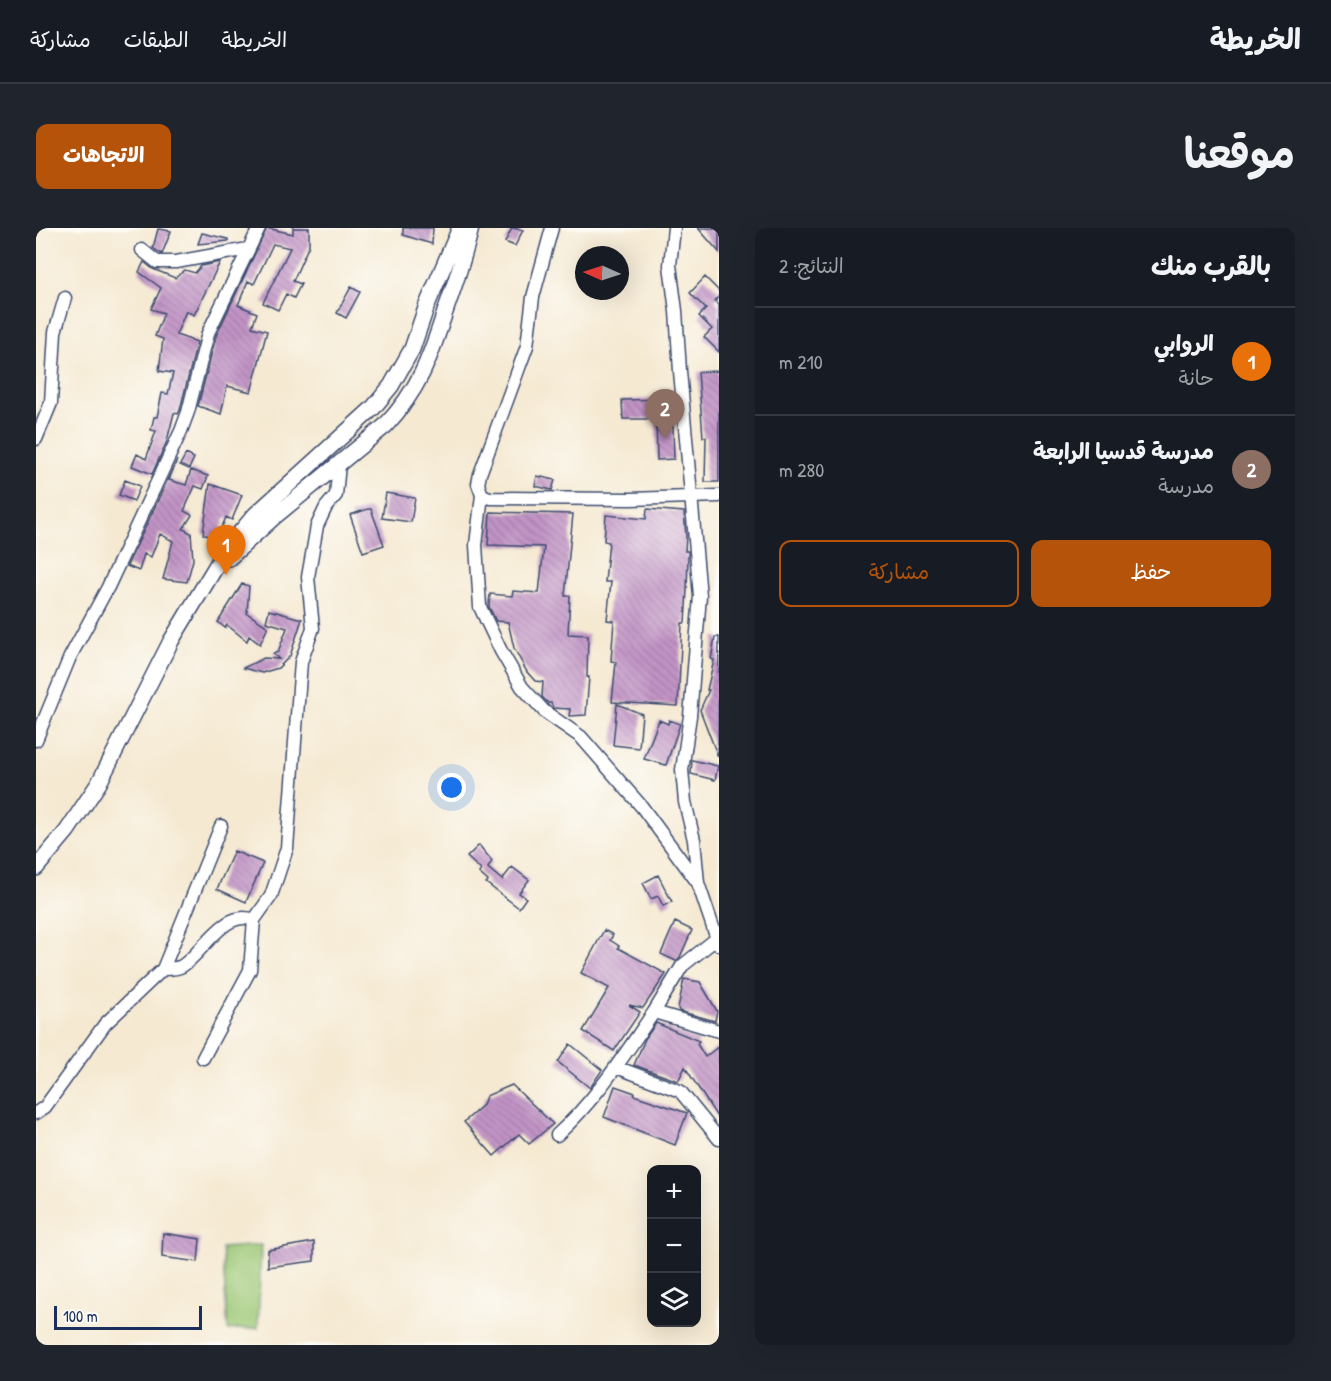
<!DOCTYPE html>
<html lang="ar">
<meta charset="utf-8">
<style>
body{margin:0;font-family:"Patrick Hand","Playpen Sans Arabic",sans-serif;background:#20242c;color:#f1f3f6;direction:rtl}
.controls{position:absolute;right:18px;bottom:18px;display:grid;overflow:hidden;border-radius:12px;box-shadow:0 6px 24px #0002}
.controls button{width:54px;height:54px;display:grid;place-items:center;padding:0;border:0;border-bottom:2px solid #363941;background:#171b24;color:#f1f3f6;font:30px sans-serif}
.compass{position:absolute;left:539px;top:18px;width:54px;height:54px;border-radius:50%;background:#171b24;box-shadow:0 6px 24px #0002;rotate:273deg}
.scale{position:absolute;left:18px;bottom:15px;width:148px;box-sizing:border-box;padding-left:6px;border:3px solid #1b2f5e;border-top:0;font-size:16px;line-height:21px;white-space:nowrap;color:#1b2f5e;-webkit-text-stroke:4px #fdfcf7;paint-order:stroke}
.you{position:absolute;left:416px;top:560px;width:21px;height:21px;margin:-15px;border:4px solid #fff;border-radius:50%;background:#1a73e8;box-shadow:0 0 0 9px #1a73e833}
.badge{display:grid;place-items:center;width:39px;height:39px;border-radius:50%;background:#b45309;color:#fff;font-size:20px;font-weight:700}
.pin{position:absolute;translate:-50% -50px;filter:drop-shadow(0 2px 3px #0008)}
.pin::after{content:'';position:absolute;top:32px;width:21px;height:18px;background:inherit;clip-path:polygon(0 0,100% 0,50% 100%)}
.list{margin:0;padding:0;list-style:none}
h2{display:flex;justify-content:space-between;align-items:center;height:78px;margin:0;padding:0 24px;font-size:26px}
h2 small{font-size:20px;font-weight:400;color:#9ea1a6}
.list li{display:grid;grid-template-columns:39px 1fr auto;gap:18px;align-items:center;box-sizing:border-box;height:108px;padding:0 24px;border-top:2px solid #363941}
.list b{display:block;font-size:22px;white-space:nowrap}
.list p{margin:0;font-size:20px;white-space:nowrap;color:#9ea1a6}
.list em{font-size:20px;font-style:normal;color:#9ea1a6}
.actions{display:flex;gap:12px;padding:18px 24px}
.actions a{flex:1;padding:14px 0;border:2px solid #b45309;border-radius:12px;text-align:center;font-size:21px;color:#b45309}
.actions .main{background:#b45309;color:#fff}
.icon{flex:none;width:33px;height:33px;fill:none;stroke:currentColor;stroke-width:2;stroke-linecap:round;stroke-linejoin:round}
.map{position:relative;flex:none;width:683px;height:1117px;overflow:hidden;direction:ltr;border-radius:12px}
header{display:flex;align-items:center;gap:36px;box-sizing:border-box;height:84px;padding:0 30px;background:#171b24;border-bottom:2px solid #363941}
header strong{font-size:28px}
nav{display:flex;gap:33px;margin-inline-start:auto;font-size:21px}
.intro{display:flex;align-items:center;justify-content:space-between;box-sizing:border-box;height:144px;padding:0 36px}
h1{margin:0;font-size:42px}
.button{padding:15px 27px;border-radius:12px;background:#b45309;color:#fff;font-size:21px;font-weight:700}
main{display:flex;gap:36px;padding:0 36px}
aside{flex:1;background:#171b24;border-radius:12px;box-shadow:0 6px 24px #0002}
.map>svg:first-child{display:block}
.green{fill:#9cc775;stroke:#5c7b6a;stroke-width:1.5}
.building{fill:url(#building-back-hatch)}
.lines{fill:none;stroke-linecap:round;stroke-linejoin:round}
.minor-casing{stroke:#3c4b6f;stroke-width:15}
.major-casing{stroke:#3c4b6f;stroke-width:18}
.minor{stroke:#fff;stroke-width:12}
.major{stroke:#fff;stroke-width:15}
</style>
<header>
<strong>الخريطة</strong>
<nav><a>الخريطة</a><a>الطبقات</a><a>مشاركة</a></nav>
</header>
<div class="intro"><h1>موقعنا</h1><a class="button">الاتجاهات</a></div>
<main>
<aside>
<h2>بالقرب منك<small>النتائج: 2</small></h2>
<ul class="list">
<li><span class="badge" style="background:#e8710a">1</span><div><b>الروابي</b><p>حانة</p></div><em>210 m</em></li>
<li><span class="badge" style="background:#8d6e63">2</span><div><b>مدرسة قدسيا الرابعة</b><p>مدرسة</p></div><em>280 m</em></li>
</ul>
<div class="actions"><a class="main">حفظ</a><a>مشاركة</a></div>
</aside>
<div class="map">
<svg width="683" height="1117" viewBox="0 0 683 1117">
<defs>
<pattern id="building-back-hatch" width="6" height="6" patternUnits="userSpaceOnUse" patternTransform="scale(1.5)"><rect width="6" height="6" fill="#c294c6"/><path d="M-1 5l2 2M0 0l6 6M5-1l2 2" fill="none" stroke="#9d79a4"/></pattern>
</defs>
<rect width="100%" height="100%" fill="#fdfcf7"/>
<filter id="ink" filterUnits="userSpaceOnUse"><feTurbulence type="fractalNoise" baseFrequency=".0167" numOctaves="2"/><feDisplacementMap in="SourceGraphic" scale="12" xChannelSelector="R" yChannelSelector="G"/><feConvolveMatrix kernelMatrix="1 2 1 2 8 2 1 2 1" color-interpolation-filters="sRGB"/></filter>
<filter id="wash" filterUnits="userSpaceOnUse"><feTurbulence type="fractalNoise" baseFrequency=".008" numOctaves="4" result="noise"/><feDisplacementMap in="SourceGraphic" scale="24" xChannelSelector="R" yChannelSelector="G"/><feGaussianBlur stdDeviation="1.35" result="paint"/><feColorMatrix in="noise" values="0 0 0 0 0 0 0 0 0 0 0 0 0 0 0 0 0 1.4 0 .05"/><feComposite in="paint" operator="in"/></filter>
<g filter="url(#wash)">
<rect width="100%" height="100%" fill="#f5e9d2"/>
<path class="green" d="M 225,1017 L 222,1100 L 192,1102 L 186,1020 Z"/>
<g id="blocks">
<path class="building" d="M 231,0 L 257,6 L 257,0 L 273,0 L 273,17 L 257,53 L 265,56 L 258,70 L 250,66 L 242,82 L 227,75 L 254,20 L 237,16 L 218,56 L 212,53 L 202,77 L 221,85 L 216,99 L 231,103 L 215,164 L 191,158 L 185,186 L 162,178 L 180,108 Z
M 367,0 L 397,0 L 396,16 L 367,7 Z
M 476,0 L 487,2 L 479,18 L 469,14 Z
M 662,0 L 683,0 L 683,24 Z
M 122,1 L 135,3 L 126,26 L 117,20 Z
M 166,5 L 192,11 L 192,13 L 162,16 Z
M 108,34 L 117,41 L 139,50 L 149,42 L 159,45 L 165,38 L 184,34 L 158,87 L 150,83 L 140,107 L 161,114 L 144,182 L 142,186 L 138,185 L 131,213 L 116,246 L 96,238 L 101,226 L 110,231 L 120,203 L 115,202 L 118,189 L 121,189 L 126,165 L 132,166 L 137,145 L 123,143 L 127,111 L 119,108 L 128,85 L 115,81 L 125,60 L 103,44 Z
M 669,49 L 683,63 L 683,68 L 679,73 L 683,77 L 683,124 L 668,109 L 676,101 L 663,88 L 670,81 L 654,65 Z
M 315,59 L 324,64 L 310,90 L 301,85 Z
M 683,143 L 683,254 L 669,254 L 670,209 L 667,209 L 662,144 Z
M 636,171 L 638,231 L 621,232 L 620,191 L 587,191 L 586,172 Z
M 150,226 L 158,230 L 153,241 L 144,237 Z
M 141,232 L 133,252 L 150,257 L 155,242 L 172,248 L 167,261 L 159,258 L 148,283 L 156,287 L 147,301 L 155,305 L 157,332 L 151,354 L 127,351 L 137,313 L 124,306 L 115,329 L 108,326 L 103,343 L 91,338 Z
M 501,248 L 519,252 L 516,262 L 499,258 Z
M 89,252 L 104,258 L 98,273 L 83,267 Z
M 174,256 L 206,267 L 196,292 L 190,289 L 181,311 L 167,306 Z
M 350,265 L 379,270 L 375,294 L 346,290 Z
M 332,281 L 335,281 L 348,317 L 327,324 L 314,287 Z
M 611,281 L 648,284 L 650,308 L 649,323 L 652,323 L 652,327 L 651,361 L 649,395 L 646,395 L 642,478 L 576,474 L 580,434 L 575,433 L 578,393 L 571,392 L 575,354 L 569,354 L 573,314 L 568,313 L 570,287 L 610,291 Z
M 454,284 L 537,286 L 529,368 L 534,368 L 532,406 L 552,407 L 551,449 L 553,449 L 550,487 L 533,488 L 534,481 L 517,480 L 515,475 L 512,475 L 506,469 L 507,454 L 499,453 L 491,444 L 478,420 L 472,394 L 460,393 L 453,379 L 454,366 L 476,368 L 477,363 L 503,365 L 508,319 L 452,317 Z
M 206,356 L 213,358 L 211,385 L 232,399 L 224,416 L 213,408 L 211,413 L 191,397 L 189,400 L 182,394 Z
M 233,382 L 266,391 L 254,428 L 242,440 L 226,445 L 207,440 L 228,430 L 243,431 L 237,426 L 242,424 L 251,400 L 230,394 Z
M 679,409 L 683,409 L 682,529 L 664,482 L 673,462 L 671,462 L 678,432 L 675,431 Z
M 581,476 L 606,486 L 603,520 L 577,517 Z
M 623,492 L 632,496 L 633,492 L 644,496 L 630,537 L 608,531 Z
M 656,532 L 682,538 L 679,552 L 655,546 Z
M 443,617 L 456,633 L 452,640 L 466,652 L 476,639 L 493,652 L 483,665 L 490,670 L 483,680 L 450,655 L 452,653 L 443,645 L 445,642 L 431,629 Z
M 198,623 L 227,635 L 210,674 L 181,661 Z
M 622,647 L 636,674 L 627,678 L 622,668 L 615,671 L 607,655 Z
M 639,694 L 656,702 L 644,729 L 640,733 L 625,726 Z
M 568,702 L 577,707 L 574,712 L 583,718 L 582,720 L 630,746 L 607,780 L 593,777 L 604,784 L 578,823 L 547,803 L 573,760 L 545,745 Z
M 648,751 L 664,754 L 681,783 L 679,793 L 643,783 L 642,780 Z
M 620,795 L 663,813 L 661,816 L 669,829 L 683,818 L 683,892 L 649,839 L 642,853 L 598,837 L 609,811 Z
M 534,816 L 566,842 L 554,860 L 522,834 Z
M 476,857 L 517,896 L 493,916 L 483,906 L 458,928 L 428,894 L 447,877 L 450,868 Z
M 579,858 L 599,865 L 598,867 L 651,885 L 639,917 L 568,889 Z
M 127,1005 L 164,1011 L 162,1034 L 126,1029 Z
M 278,1014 L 278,1033 L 232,1039 L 232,1022 Z"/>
</g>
</g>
<g filter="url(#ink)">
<use href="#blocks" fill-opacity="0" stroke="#3c4b6f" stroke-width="1.5"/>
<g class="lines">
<g class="minor-casing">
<path id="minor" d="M 516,0 L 497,69 L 491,118 L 444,246 L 442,256 L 446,267 L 454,270 L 595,271 L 683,268
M 638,0 L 634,37 L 640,83 L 644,143 L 664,368 L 654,488 L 646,542 L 649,574 L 658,612 L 662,655
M 106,22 L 121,34 L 140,34 L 212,21
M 0,211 L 15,175 L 19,104 L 29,70
M 446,267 L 440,317 L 444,379 L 465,423 L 486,459 L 509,484 L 545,509 L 606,579 L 662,655 L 683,717
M 0,512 L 34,429 L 72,359 L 145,203 L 152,184 L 172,105 L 223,0
M 680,711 L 646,738 L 618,784 L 683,803
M 127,741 C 133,741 141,741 146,738 C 167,725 188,680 218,692 L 235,668 L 251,620 L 265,434 L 277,400 L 272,349 L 281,298 L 290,279 L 300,267 L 303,237
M 167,830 L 214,742 L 218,692
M 580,839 L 644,863 L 683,911
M 0,885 L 9,879 L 69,796 L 127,741 L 185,598
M 521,907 C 560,872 588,827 618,784"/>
</g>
<g class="major-casing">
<path id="major" d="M 193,330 L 238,289 L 349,198 C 383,162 394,130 409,84 C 419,56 428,29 435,0
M 0,640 L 31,603 L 63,555 L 135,413 L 191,320 L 219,287 L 337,180 L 355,158 L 376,121 L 391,77 L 424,0"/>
</g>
<use href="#minor" class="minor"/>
<use href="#major" class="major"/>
</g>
</g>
</svg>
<div class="controls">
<button>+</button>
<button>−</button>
<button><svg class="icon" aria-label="layers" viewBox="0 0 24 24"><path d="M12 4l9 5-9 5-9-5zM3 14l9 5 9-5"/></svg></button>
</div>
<svg class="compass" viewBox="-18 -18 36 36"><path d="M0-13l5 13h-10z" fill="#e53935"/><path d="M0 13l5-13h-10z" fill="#9ea1a6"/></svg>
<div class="scale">100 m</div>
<div class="you"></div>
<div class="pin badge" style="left:190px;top:347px;background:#e8710a">1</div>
<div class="pin badge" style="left:629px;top:211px;background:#8d6e63">2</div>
</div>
</main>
